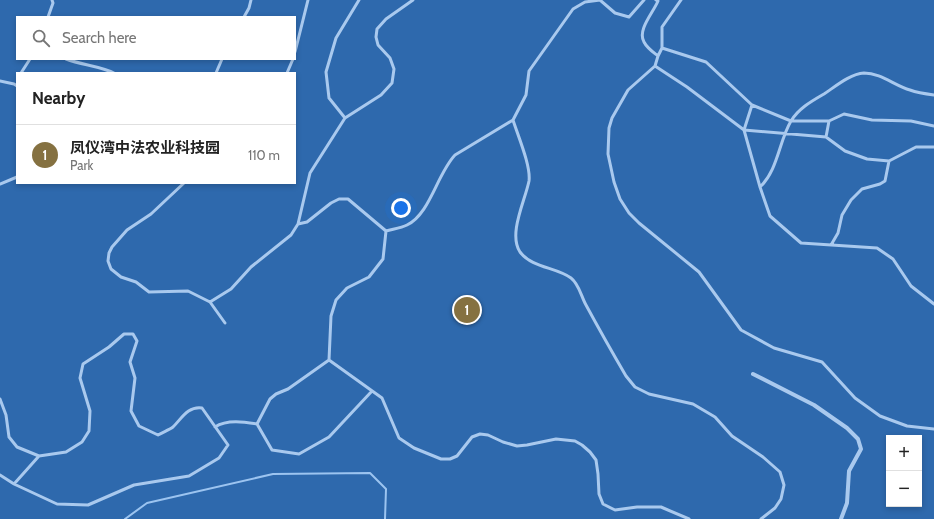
<!DOCTYPE html>
<meta charset="utf-8">
<style>
body{margin:0;font-family:Cabin,"Noto Sans SC",sans-serif;background:#f2f2f2;color:#222}
.controls{position:absolute;right:12px;bottom:12px;display:grid;overflow:hidden;border-radius:0px;box-shadow:0 2px 6px #0003}
.controls button{width:36px;height:36px;display:grid;place-items:center;padding:0;border:0;border-bottom:1px solid #e0e0e0;background:#fff;color:#222;font:20px sans-serif}
.you{position:absolute;left:401px;top:208px;width:14px;height:14px;margin:-10px;border:3px solid #fff;border-radius:50%;background:#1a73e8;box-shadow:0 0 0 6px #1a73e833}
.badge{display:grid;place-items:center;width:26px;height:26px;border-radius:50%;background:#857141;color:#fff;font-size:13px;font-weight:700}
.pin{position:absolute;translate:-50% -50%;border:2px solid #fff;box-shadow:0 1px 4px #0006}
.list{margin:0;padding:0;list-style:none}
h2{display:flex;justify-content:space-between;align-items:center;height:52px;margin:0;padding:0 16px;font-size:17px}
h2 small{font-size:13px;font-weight:400;color:#767676}
.list li{display:grid;grid-template-columns:26px 1fr auto;gap:12px;align-items:center;box-sizing:border-box;height:60px;padding:0 16px;border-top:1px solid #e0e0e0}
.list b{display:block;font-size:15px;white-space:nowrap}
.list p{margin:0;font-size:13px;white-space:nowrap;color:#767676}
.list em{font-size:13px;font-style:normal;color:#767676}
.icon{flex:none;width:22px;height:22px;fill:none;stroke:currentColor;stroke-width:2;stroke-linecap:round;stroke-linejoin:round}
.map{position:relative;flex:none;width:934px;height:519px;overflow:hidden}
.search{position:absolute;background:#fff;box-shadow:0 2px 6px #0003;left:16px;top:16px;width:280px;height:44px;display:flex;align-items:center;gap:10px;box-sizing:border-box;padding:0 14px;border-radius:0px;color:#767676;font-size:15px}
.panel{position:absolute;background:#fff;box-shadow:0 2px 6px #0003;left:16px;top:72px;width:280px;height:112px;border-radius:0px}
.map>svg:first-child{display:block}
.green{fill:#2e69ad;fill-rule:evenodd}
.lines{fill:none;stroke-linecap:round;stroke-linejoin:round}
.stream{stroke:#9cc4f0;stroke-width:2}
.service{stroke:#a9c9ee;stroke-width:3}
.minor{stroke:#a9c9ee;stroke-width:4}
</style>
<div class="map">
<svg width="934" height="519" viewBox="0 0 934 519">
<rect width="100%" height="100%" fill="#1b4f8f"/>
<path class="green" d="M 0,0 L 934,0 L 934,519 L 0,519 ZM 17,17 L 295,17 L 295,59 L 17,59 ZM 17,73 L 295,73 L 295,183 L 17,183 ZM 889,438 L 919,438 L 919,504 L 889,504 Z"/>
<g class="lines">
<path class="stream" d="M 125,519 L 147,503 L 273,474 L 370,473 L 386,489 L 385,519"/>
<path class="service" d="M 644,0 L 629,17 L 615,13 L 600,0 L 585,2 L 573,9 L 529,71 L 526,95 L 513,120 C 518,136 531,166 529,181 C 525,201 508,234 520,252 C 532,268 556,267 571,278 C 579,284 581,296 586,305 C 599,329 612,352 626,376 L 635,387 L 649,394 L 693,404 L 715,417 L 732,436 L 763,457 L 780,472 L 784,485 L 781,499 L 775,508 L 761,519
M 656,0 L 658,1 C 653,13 637,30 644,42 C 647,48 653,52 658,56
M 681,0 L 662,27 L 662,48 L 658,56 L 655,66 L 628,90 L 612,118 L 609,128 L 608,154 L 614,182 L 620,199 L 629,213 L 639,223 L 699,272 L 741,330 L 774,348 L 822,362 L 855,398 L 880,416 L 907,426 L 934,429
M 48,17 L 53,3 L 52,0
M 244,17 L 249,8 L 251,0
M 662,48 L 706,62 L 752,105 L 744,130 L 826,137 L 845,151 L 867,159 L 889,161 L 916,147 L 934,147
M 295,52 L 308,0
M 66,59 C 82,65 99,66 114,73
M 655,66 L 687,87 L 744,130 L 760,187 L 770,216 L 801,243 L 877,248 L 893,259 L 911,286 L 934,304
M 21,73 L 30,59
M 216,73 L 222,59
M 287,73 L 293,59
M 0,81 L 14,84 L 17,86
M 752,105 L 791,121 L 829,121 L 844,114 L 872,120 L 911,121 L 934,126
M 345,118 L 329,98 L 326,72 L 336,38 L 359,0
M 826,137 L 829,121
M 184,183 L 151,214 L 127,230 L 112,247 L 109,253 L 108,261 L 111,269 L 121,277 L 136,282 L 149,292 L 188,291 L 210,302 L 225,323
M 0,184 L 17,177
M 760,187 C 778,170 779,141 791,121 C 799,108 812,101 824,94 C 836,86 850,74 864,73 C 881,73 895,86 910,90 C 918,93 926,94 934,95
M 298,224 L 307,222 L 331,203 L 339,199 L 348,199 L 386,231 C 393,229 401,228 407,225 C 430,214 437,174 455,155 L 513,120
M 386,231 L 383,259 L 369,277 L 347,288 L 336,300 L 331,316 L 329,360 L 382,398 L 399,438 L 414,448 L 441,459 L 450,459 L 457,456 L 472,437 L 480,434 L 488,435 L 503,442 L 517,446 L 527,445 L 556,439 L 575,441 L 582,445 L 590,452 L 596,460 L 598,474 L 599,494 L 603,504 L 615,510 L 637,507 L 661,507 L 689,519
M 831,245 L 838,233 L 842,215 L 851,200 L 862,189 L 880,184 L 885,181 L 889,161
M 210,302 L 231,289 L 251,267 L 291,235 L 298,224 L 310,173 L 345,118 L 381,95 L 392,83 L 394,69 L 390,58 L 378,45 L 376,37 L 377,29 L 386,19 L 413,0
M 329,360 L 288,389 L 276,394 L 270,399 L 257,424 L 272,450 L 299,454 L 329,437 L 372,391
M 0,399 L 6,415 L 9,437 L 17,447 L 39,456 L 66,452 L 82,442 L 89,431 L 90,411 L 80,378 L 83,364 L 109,347 L 124,334 L 133,334 L 137,341 L 130,362 L 135,378 L 131,411 L 139,426 L 158,435 C 163,432 169,430 173,427 C 182,418 188,406 202,408 L 228,445 L 219,458 L 189,476 L 134,485 L 88,505 L 57,504 L 14,484 L 0,475
M 215,427 C 227,419 245,422 257,424
M 14,484 L 39,456"/>
<path class="minor" d="M 753,374 L 814,405 L 847,428 L 858,439 L 861,449 L 849,471 L 847,503 L 841,519"/>
</g>
</svg>
<div class="controls">
<button>+</button>
<button>−</button>
</div>
<div class="you"></div>
<div class="pin badge" style="left:467px;top:310px">1</div>
<div class="search"><svg class="icon" aria-label="search" viewBox="0 0 24 24"><circle cx="10" cy="10" r="6"/><path d="M15 15l6 6"/></svg>Search here</div>
<section class="panel">
<h2>Nearby<small></small></h2>
<ul class="list">
<li><span class="badge">1</span><div><b>凤仪湾中法农业科技园</b><p>Park</p></div><em>110 m</em></li>
</ul>
</section>
</div>
